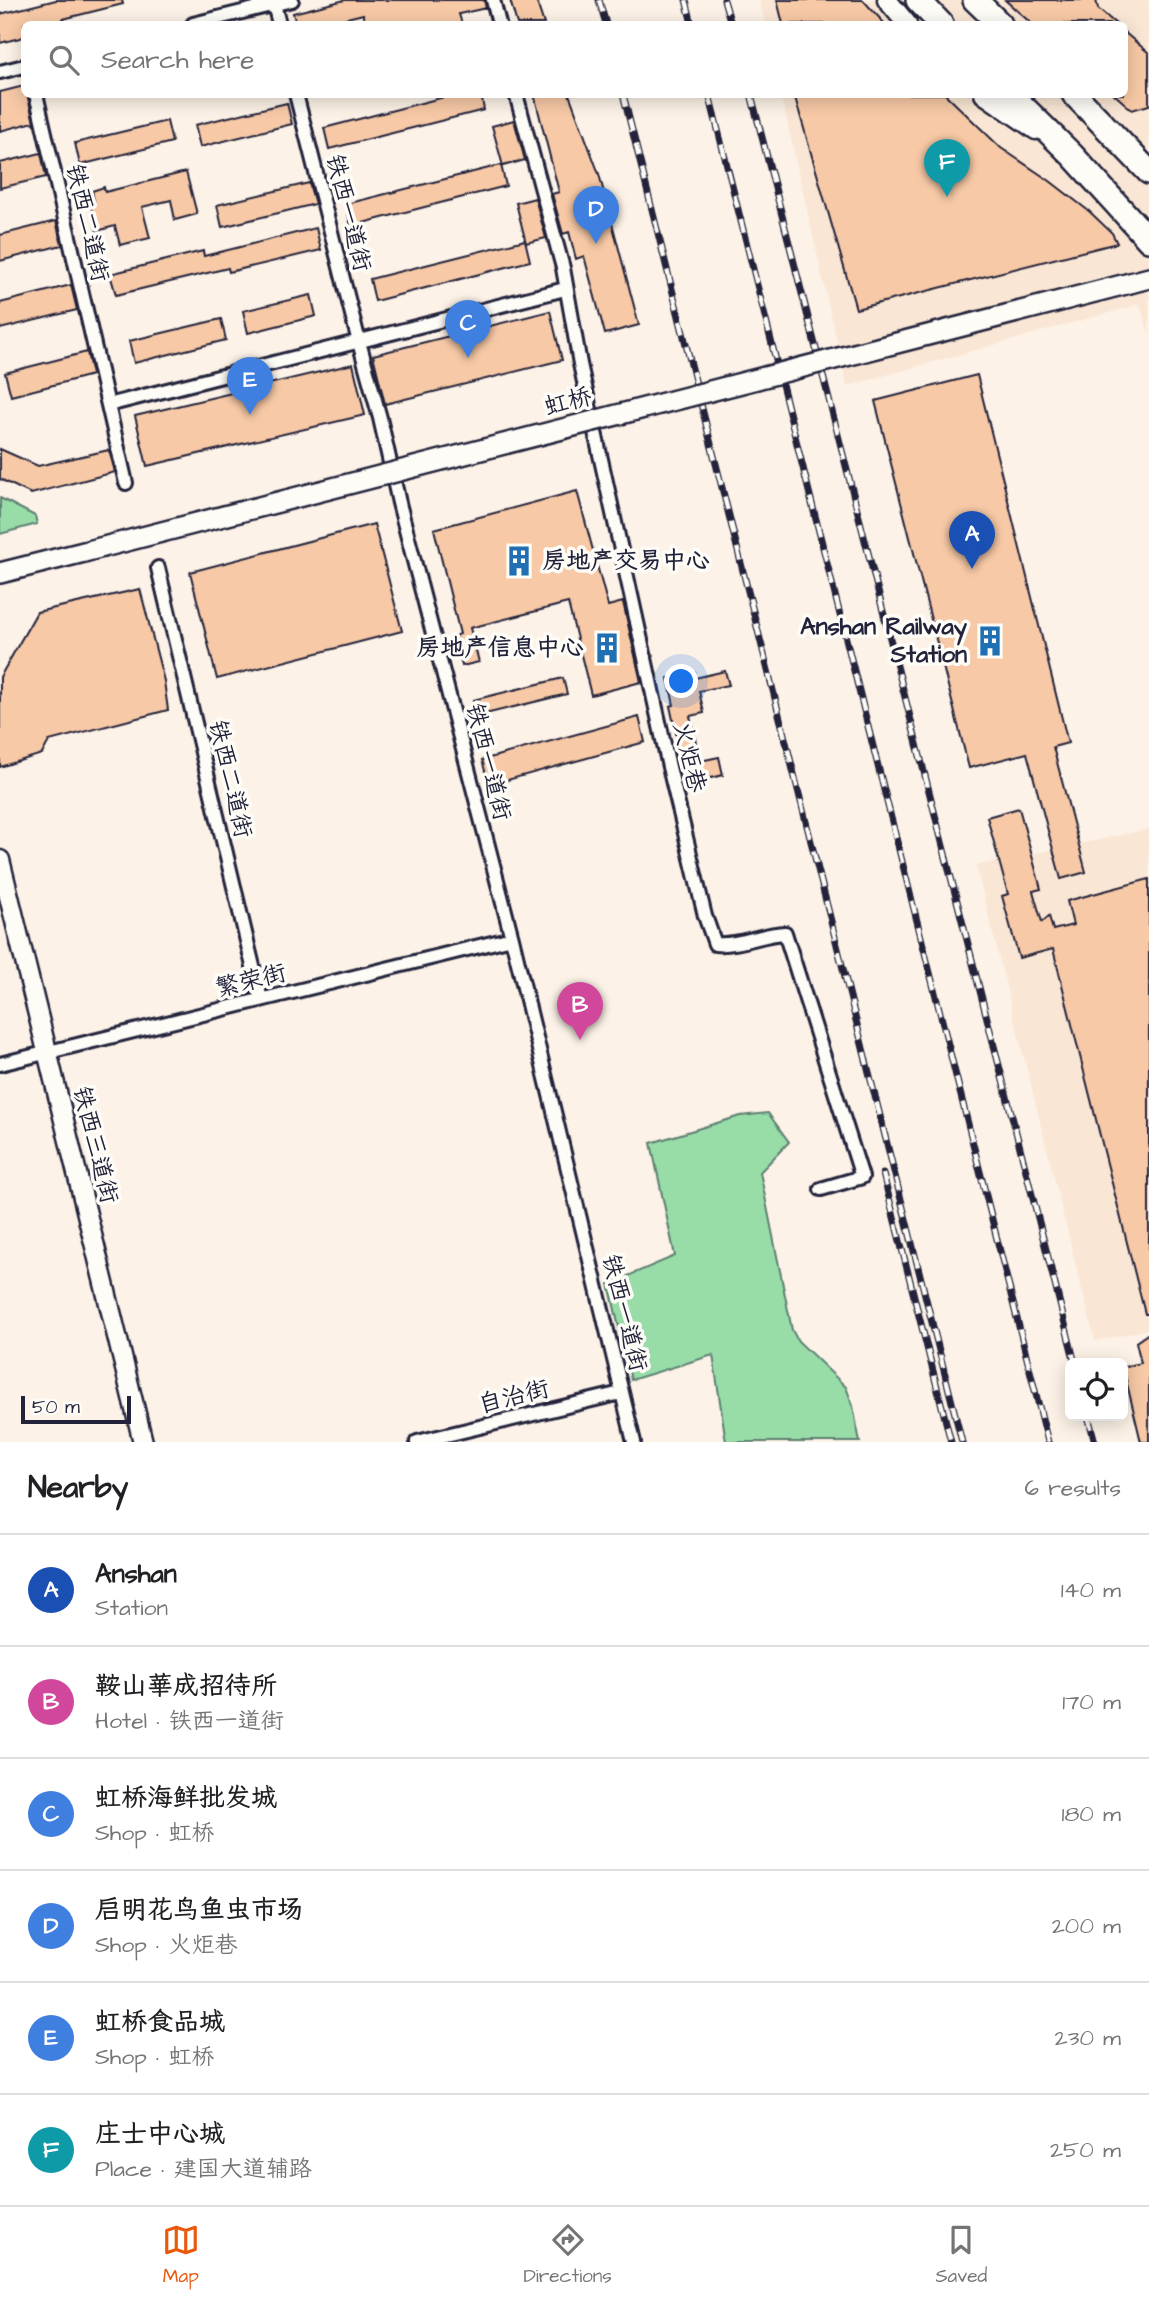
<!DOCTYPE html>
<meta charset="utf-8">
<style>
body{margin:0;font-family:"Architects Daughter","LXGW WenKai TC",sans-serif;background:#f2f2f2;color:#202124}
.controls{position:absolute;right:21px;bottom:21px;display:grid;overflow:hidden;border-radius:10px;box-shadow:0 4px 18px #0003}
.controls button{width:63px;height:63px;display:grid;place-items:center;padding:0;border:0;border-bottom:2px solid #e0e0e0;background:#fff;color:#202124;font:35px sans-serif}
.scale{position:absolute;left:21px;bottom:18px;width:110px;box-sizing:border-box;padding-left:7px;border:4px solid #22223b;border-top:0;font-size:19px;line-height:24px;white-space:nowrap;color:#22223b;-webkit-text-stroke:5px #fdfcf7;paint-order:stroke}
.you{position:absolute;left:682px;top:682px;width:24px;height:24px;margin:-18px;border:5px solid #fff;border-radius:50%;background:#1a73e8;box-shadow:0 0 0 10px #1a73e833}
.badge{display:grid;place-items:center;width:46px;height:46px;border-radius:50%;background:#ea580c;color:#fff;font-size:23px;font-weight:700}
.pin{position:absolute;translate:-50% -58px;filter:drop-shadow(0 2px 4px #0008)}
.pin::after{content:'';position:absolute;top:37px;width:24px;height:21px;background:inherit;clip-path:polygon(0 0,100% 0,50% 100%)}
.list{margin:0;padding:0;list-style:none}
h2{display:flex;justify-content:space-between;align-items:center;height:91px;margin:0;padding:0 28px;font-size:30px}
h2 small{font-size:23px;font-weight:400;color:#757577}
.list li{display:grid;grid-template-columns:46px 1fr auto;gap:21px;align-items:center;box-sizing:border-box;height:112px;padding:0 28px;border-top:2px solid #e0e0e0}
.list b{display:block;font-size:26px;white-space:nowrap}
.list p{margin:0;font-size:23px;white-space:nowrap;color:#757577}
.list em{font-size:23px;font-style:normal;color:#757577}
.icon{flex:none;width:38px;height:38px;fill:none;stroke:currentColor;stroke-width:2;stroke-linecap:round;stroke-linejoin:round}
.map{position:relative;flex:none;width:1149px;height:1442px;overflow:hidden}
.search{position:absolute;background:#fff;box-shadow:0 4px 18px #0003;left:21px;right:21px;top:21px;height:77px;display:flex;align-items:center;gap:18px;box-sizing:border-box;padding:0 24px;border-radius:10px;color:#757577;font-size:26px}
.sheet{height:763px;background:#fff}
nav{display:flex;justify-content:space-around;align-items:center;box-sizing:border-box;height:98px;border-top:2px solid #e0e0e0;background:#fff;font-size:19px;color:#757577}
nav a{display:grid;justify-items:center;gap:4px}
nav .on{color:#ea580c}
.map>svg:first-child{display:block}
.built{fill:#fae6d4}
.green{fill:#98dca8;stroke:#5d7f72;stroke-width:2}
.building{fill:#f7c9a6;stroke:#22223b;stroke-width:2}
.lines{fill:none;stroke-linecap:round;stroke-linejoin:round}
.street-casing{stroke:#22223b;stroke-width:18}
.secondary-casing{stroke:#22223b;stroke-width:23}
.primary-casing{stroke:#22223b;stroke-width:24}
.highway-casing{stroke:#22223b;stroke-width:28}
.street{stroke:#fdfcf7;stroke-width:12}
.secondary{stroke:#fdfcf7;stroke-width:18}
.primary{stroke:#fdfcf7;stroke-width:19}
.highway{stroke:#fdfcf7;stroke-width:23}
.rail-casing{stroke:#22223b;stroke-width:7}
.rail{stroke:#fdfcf7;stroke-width:4.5;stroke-dasharray:13;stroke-linecap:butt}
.primary-bridge-casing{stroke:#22223b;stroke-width:24;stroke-linecap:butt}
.primary-bridge{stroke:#fdfcf7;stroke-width:19}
.labels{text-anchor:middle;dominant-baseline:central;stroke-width:7;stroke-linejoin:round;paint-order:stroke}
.street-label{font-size:24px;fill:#22223b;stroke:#fdfcf7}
.poi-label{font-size:24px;font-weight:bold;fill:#22223b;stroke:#fdfcf7;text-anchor:end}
</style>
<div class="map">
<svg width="1149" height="1442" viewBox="0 0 1149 1442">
<rect width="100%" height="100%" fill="#fcf2e7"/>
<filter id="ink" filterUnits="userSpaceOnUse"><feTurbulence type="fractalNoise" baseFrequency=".0143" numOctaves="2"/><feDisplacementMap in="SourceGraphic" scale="14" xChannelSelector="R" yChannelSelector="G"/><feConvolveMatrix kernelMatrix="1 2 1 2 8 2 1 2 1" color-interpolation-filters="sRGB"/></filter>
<g filter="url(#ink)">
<path class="built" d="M 759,0 L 1149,0 L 1149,334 L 1140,304 L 847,386 L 781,95 L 1124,94 L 1124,24 L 765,24 Z
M 1149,829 L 1149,1329 L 1095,1341 L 976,866 Z"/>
<path class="green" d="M 0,498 L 35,516 L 37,524 L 0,534 Z
M 768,1113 L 789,1142 L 760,1172 L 792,1330 L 798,1341 L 846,1387 L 853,1406 L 860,1442 L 726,1442 L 713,1355 L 631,1380 L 609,1284 L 675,1256 L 651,1143 L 740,1116 Z"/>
<path class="building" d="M 56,0 L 122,0 L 123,4 L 63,19 L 64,24 L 24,24 L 24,37 L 0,43 L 0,14 Z
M 345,0 L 484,0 L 486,8 L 459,14 L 462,24 L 364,24 L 363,14 L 323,24 L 296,24 L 293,13 Z
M 510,0 L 536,0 L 544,24 L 517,24 Z
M 777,0 L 863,0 L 885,24 L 783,24 Z
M 1005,0 L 1096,0 L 1098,9 L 1116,24 L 1032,24 Z
M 1124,32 L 1149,53 L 1149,105 L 1132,110 L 1114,94 L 1124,94 Z
M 24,86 L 24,94 L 27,94 L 34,122 L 0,131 L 0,92 Z
M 456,94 L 481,94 L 484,110 L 329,149 L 324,128 Z
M 534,94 L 569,94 L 599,174 L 639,325 L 605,334 L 584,256 L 576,259 L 569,232 L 563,234 L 552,194 L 559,192 Z
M 794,94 L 945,94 L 1001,148 L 1050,181 L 1090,212 L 1112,233 L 1117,243 L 856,309 Z
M 287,103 L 292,124 L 200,147 L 195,125 Z
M 514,120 L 525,160 L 503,166 L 492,126 Z
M 167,121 L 172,142 L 80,165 L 75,143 Z
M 41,153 L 46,177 L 0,188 L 0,163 Z
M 501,165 L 506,186 L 351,226 L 346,204 Z
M 186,172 L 197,214 L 175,220 L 171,200 L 142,207 L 150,238 L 120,245 L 115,226 L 97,231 L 90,202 L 94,201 L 92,191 L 104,187 L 105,192 Z
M 309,183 L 315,204 L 222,227 L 217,205 Z
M 535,198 L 546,238 L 526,243 L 516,203 Z
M 56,221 L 62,245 L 0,261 L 0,235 Z
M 316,228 L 321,250 L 229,272 L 228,268 L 116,295 L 110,274 L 203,251 L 204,256 Z
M 525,240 L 530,261 L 375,301 L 370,279 Z
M 71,285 L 77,310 L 0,329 L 0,303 Z
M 311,295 L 316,316 L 248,333 L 243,311 Z
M 550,311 L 562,360 L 385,404 L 373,355 Z
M 221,319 L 226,340 L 134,363 L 129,341 Z
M 87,352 L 92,375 L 11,396 L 5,373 Z
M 353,364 L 365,415 L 147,466 L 135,416 Z
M 977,375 L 1068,743 L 1053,747 L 1086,872 L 1061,879 L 1027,753 L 969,768 L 875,401 Z
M 0,449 L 38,466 L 109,450 L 115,472 L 31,494 L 0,479 Z
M 577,491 L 608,606 L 623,602 L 641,682 L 591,695 L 568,603 L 470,628 L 479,662 L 462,666 L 455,636 L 460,634 L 434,529 Z
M 374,524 L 402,631 L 217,679 L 190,572 Z
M 140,589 L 164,681 L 168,710 L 49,741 L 42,754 L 0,767 L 0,677 L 37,612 Z
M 725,671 L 729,685 L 699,691 L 704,713 L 690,716 L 700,761 L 719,757 L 723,775 L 687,784 L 670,706 L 674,705 L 668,678 L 695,673 L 695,678 Z
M 563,678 L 567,694 L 477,716 L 473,700 Z
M 639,717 L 645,742 L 489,785 L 482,760 Z
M 1019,808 L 1041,889 L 1033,891 L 1042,922 L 1049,916 L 1053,930 L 1073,925 L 1067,901 L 1149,879 L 1149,1314 L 1145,1314 L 1053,949 L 1019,958 L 1002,896 L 1008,894 L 987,817 Z
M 1149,1333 L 1149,1442 L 1141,1442 L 1123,1367 L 1141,1363 L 1136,1342 Z"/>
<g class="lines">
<g class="street-casing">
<path id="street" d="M 273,0 L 279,24
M 493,0 L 499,24
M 193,24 L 292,0
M 0,72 L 24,66
M 36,94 L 126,483
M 296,94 L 359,342 L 380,418 L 399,503 L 512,938 L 634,1442
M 516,94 L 563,268 L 580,364 L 669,767 L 705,916 L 715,944 C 740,946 761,934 785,933 L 862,1177 L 821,1189
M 108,405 L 565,289
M 158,568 L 261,1000
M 0,1064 L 512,938
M 417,1442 L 621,1393"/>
</g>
<g class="secondary-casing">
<path id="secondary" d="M 887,0 L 907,24
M 984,94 L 1036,130
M 0,860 L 143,1442"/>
</g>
<g class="primary-casing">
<path id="primary" d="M 1130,283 L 1149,278
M 0,573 L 84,552"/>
</g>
<g class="highway-casing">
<path id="highway" d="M 918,0 L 941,24
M 975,0 L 1000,24
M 1010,94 L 1072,155 L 1149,240
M 1074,94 L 1149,172"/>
</g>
<use href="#street" class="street"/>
<use href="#secondary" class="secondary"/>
<use href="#primary" class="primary"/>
<use href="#highway" class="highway"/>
<g class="rail-casing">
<path id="rail" d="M 599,0 L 606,24
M 686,0 L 692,24
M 724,0 L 731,24
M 623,94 L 962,1442
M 709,94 L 1048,1442
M 751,94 L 1075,1363
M 883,1174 L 951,1442
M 1088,1416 L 1095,1442"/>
</g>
<use href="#rail" class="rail"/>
<g class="primary-bridge-casing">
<path id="primary-bridge" d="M 84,552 L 1130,283"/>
</g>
<use href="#primary-bridge" class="primary-bridge"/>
</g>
</g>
<defs>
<g id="building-bare" transform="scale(2.415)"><path d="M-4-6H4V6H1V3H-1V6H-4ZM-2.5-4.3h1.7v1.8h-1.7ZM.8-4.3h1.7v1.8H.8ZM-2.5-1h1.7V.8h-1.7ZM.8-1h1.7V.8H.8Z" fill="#1f6fb2" stroke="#fdfcf7" stroke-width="2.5" paint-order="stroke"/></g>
</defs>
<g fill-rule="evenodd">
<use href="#building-bare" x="519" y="561"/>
<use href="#building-bare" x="990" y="641"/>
<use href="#building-bare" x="607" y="648"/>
</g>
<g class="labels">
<g class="street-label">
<text transform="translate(348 213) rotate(76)">铁西一道街</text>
<text transform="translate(87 223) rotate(77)">铁西二道街</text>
<text transform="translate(568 402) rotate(-14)">虹桥</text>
<text transform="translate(689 757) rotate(77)">火炬巷</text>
<text transform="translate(488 762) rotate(76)">铁西一道街</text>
<text transform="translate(230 779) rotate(77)">铁西二道街</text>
<text transform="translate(251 981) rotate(-14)">繁荣街</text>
<text transform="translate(95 1145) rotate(76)">铁西三道街</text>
<text transform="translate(624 1313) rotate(76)">铁西一道街</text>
<text transform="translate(514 1397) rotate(-14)">自治街</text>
</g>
<g class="poi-label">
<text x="542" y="561" text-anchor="start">房地产交易中心</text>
<text x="967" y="627">Anshan Railway<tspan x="967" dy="28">Station</tspan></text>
<text x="584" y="648">房地产信息中心</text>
</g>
</g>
</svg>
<div class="controls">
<button><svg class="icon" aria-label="locate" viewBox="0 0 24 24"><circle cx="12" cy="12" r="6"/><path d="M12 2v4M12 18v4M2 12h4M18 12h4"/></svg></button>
</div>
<div class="scale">50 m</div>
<div class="you"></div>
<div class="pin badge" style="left:972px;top:569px;background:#1a4fb4">A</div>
<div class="pin badge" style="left:580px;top:1040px;background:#d1479c">B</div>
<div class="pin badge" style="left:468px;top:358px;background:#3f7fe0">C</div>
<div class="pin badge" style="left:596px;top:244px;background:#3f7fe0">D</div>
<div class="pin badge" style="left:250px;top:415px;background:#3f7fe0">E</div>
<div class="pin badge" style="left:947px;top:197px;background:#0f9aa8">F</div>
<div class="search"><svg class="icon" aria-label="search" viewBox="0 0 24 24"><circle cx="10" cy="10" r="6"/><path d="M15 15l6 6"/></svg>Search here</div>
</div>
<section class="sheet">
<h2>Nearby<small>6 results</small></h2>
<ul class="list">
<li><span class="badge" style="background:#1a4fb4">A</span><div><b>Anshan</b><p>Station</p></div><em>140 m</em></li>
<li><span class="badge" style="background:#d1479c">B</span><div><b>鞍山華成招待所</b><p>Hotel · 铁西一道街</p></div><em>170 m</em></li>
<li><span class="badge" style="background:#3f7fe0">C</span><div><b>虹桥海鲜批发城</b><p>Shop · 虹桥</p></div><em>180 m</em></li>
<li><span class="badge" style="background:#3f7fe0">D</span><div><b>启明花鸟鱼虫市场</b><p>Shop · 火炬巷</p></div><em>200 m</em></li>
<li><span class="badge" style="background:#3f7fe0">E</span><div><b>虹桥食品城</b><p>Shop · 虹桥</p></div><em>230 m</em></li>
<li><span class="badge" style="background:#0f9aa8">F</span><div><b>庄士中心城</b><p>Place · 建国大道辅路</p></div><em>250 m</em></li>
</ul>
</section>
<nav>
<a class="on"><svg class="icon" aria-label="map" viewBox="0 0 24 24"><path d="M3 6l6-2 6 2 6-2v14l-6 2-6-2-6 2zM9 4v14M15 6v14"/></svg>Map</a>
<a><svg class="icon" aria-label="directions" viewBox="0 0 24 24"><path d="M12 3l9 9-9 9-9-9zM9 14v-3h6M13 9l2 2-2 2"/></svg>Directions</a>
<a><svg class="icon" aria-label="saved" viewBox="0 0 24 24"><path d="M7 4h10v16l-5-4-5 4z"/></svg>Saved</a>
</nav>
